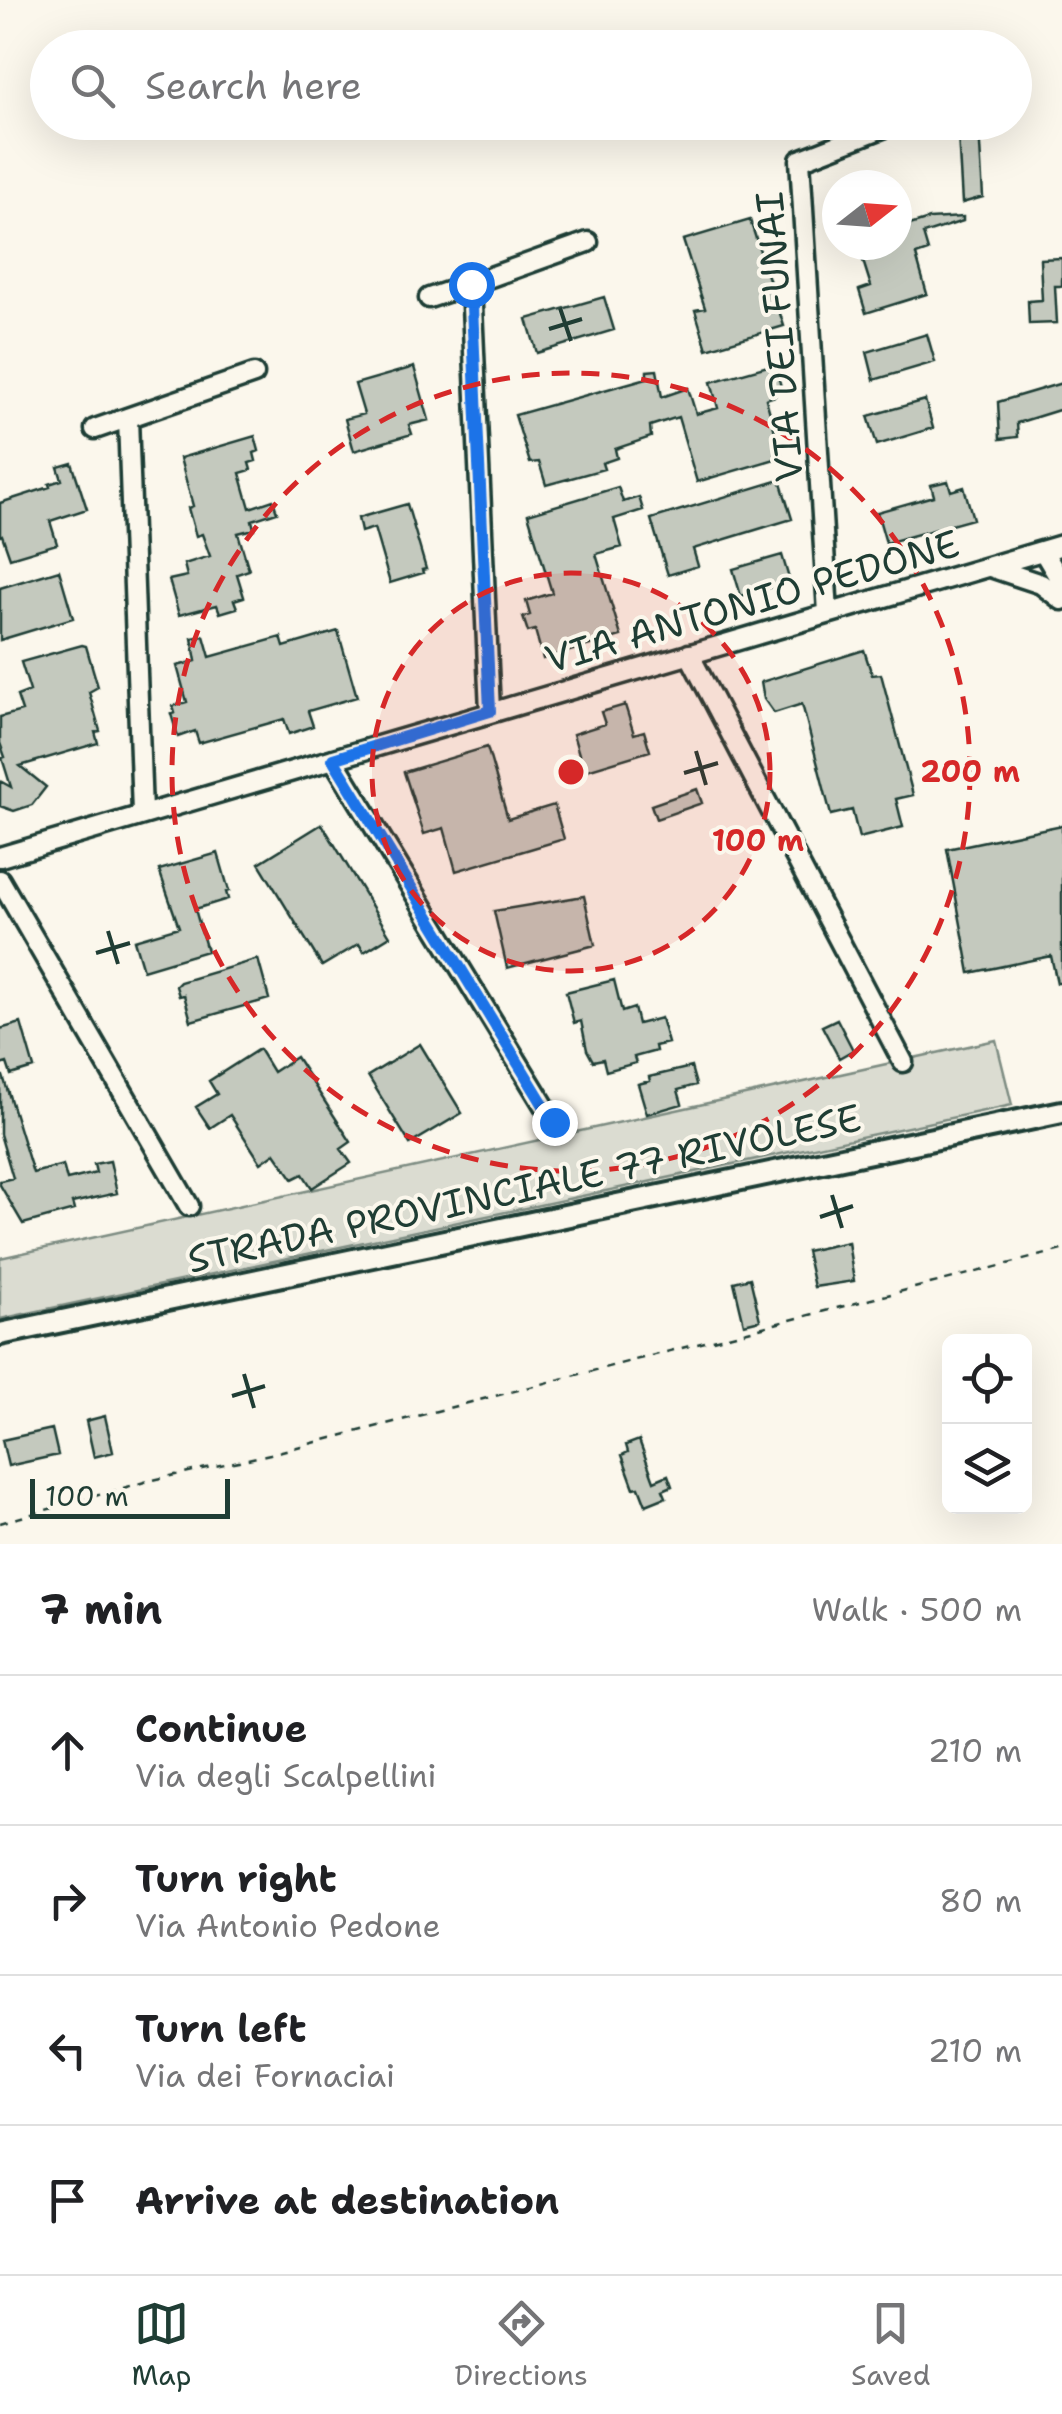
<!DOCTYPE html>
<meta charset="utf-8">
<style>
body{margin:0;font-family:"Shantell Sans",sans-serif;background:#f6f6f6;color:#202124}
.controls{position:absolute;right:30px;bottom:30px;display:grid;overflow:hidden;border-radius:15px;box-shadow:0 10px 40px #0002}
.controls button{width:90px;height:90px;display:grid;place-items:center;padding:0;border:0;border-bottom:2px solid #e0e0e0;background:#fff;color:#202124;font:50px sans-serif}
.compass{position:absolute;left:822px;top:170px;width:90px;height:90px;border-radius:50%;background:#fff;box-shadow:0 10px 40px #0002;rotate:73deg}
.scale{position:absolute;left:30px;bottom:25px;width:200px;box-sizing:border-box;padding-left:10px;border:5px solid #1f3d34;border-top:0;font-size:28px;line-height:35px;white-space:nowrap;color:#1f3d34;-webkit-text-stroke:8px #fbf7ec;paint-order:stroke}
.stop{position:absolute;width:30px;height:30px;margin:-22px;border:8px solid #1a73e8;border-radius:50%;background:#fff}
.stop.end{background:#1a73e8;border-color:#fff;box-shadow:0 2px 10px #0008}
.list{margin:0;padding:0;list-style:none}
h2{display:flex;justify-content:space-between;align-items:center;height:130px;margin:0;padding:0 40px;font-size:42px}
h2 small{font-size:32px;font-weight:400;color:#757577}
.list li{display:grid;grid-template-columns:65px 1fr auto;gap:30px;align-items:center;box-sizing:border-box;height:150px;padding:0 40px;border-top:2px solid #e0e0e0}
.list b{display:block;font-size:38px;white-space:nowrap}
.list p{margin:0;font-size:32px;white-space:nowrap;color:#757577}
.list em{font-size:32px;font-style:normal;color:#757577}
.icon{flex:none;width:55px;height:55px;fill:none;stroke:currentColor;stroke-width:2;stroke-linecap:round;stroke-linejoin:round}
.map{position:relative;flex:none;width:1062px;height:1544px;overflow:hidden}
.search{position:absolute;background:#fff;box-shadow:0 10px 40px #0002;left:30px;right:30px;top:30px;height:110px;display:flex;align-items:center;gap:25px;box-sizing:border-box;padding:0 35px;border-radius:55px;color:#757577;font-size:38px}
.sheet{height:730px;background:#fff}
nav{display:flex;justify-content:space-around;align-items:center;box-sizing:border-box;height:140px;border-top:2px solid #e0e0e0;background:#fff;font-size:28px;color:#757577}
nav a{display:grid;justify-items:center;gap:5px}
nav .on{color:#1f3d34}
.map>svg:first-child{display:block}
.green{fill:#dbdcd1;stroke:#7d8c82;stroke-width:2.5}
.building{fill:#c4c9be;stroke:#1f3d34;stroke-width:2.5}
.lines{fill:none;stroke-linecap:round;stroke-linejoin:round}
.minor-casing{stroke:#1f3d34;stroke-width:25}
.major-casing{stroke:#1f3d34;stroke-width:28}
.path{stroke:#1f3d34;stroke-width:2.5;stroke-dasharray:8 8;stroke-linecap:butt}
.minor{stroke:#fbf7ec;stroke-width:18}
.major{stroke:#fbf7ec;stroke-width:20}
.route{stroke:#1a73e8;stroke-width:12}
.ticks{fill:none;stroke:#1f3d34;stroke-width:4}
.ring{fill:none;stroke:#d62828;stroke-width:5;stroke-dasharray:18 12}
.labels{text-anchor:middle;dominant-baseline:central;stroke-width:8;stroke-linejoin:round;paint-order:stroke}
.street-label{font-size:38px;fill:#1f3d34;stroke:#fbf7ec}
.centre{fill:#d62828;stroke:#fbf7ec;stroke-width:5}
.ring-label{font-size:30px;text-anchor:middle;font-weight:bold;fill:#d62828;stroke:#fbf7ec;stroke-width:8;stroke-linejoin:round;paint-order:stroke}
</style>
<div class="map">
<svg width="1062" height="1544" viewBox="0 0 1062 1544">
<rect width="100%" height="100%" fill="#fbf7ec"/>
<filter id="ink" filterUnits="userSpaceOnUse"><feTurbulence type="fractalNoise" baseFrequency=".01" numOctaves="2"/><feDisplacementMap in="SourceGraphic" scale="20" xChannelSelector="R" yChannelSelector="G"/><feConvolveMatrix kernelMatrix="1 2 1 2 8 2 1 2 1" color-interpolation-filters="sRGB"/></filter>
<g filter="url(#ink)">
<path class="green" d="M 996,1040 L 1012,1105 L 0,1319 L 0,1258 Z"/>
<path class="building" d="M 979,128 L 983,197 L 962,203 L 958,134 Z
M 963,217 L 963,221 L 923,234 L 928,251 L 916,255 L 927,294 L 866,313 L 859,290 L 871,286 L 858,245 L 897,245 L 897,229 L 929,219 Z
M 750,220 L 784,326 L 707,349 L 695,310 L 705,308 L 683,240 Z
M 1062,258 L 1062,286 L 1055,286 L 1057,323 L 1029,324 L 1028,301 L 1042,300 L 1040,259 Z
M 604,297 L 614,330 L 537,353 L 527,319 Z
M 927,334 L 935,362 L 874,380 L 867,352 Z
M 775,364 L 781,387 L 774,389 L 775,396 L 766,399 L 782,457 L 697,482 L 678,417 L 650,426 L 651,437 L 615,449 L 617,458 L 602,463 L 604,469 L 546,485 L 539,462 L 530,463 L 515,415 L 647,378 L 647,371 L 657,370 L 662,397 L 688,388 L 696,414 L 718,408 L 711,382 Z
M 414,367 L 429,420 L 409,425 L 412,434 L 354,451 L 345,419 L 364,414 L 355,384 Z
M 1062,383 L 1062,409 L 1017,423 L 1018,437 L 1000,439 L 998,402 Z
M 925,400 L 933,428 L 877,445 L 868,416 Z
M 255,436 L 259,451 L 254,453 L 256,461 L 249,463 L 251,470 L 240,473 L 250,508 L 273,500 L 277,512 L 252,520 L 254,529 L 238,533 L 249,570 L 237,574 L 244,597 L 234,600 L 237,608 L 220,613 L 217,605 L 179,615 L 169,580 L 187,576 L 184,564 L 210,556 L 202,534 L 196,536 L 188,508 L 193,506 L 180,458 Z
M 72,463 L 87,509 L 50,521 L 57,544 L 10,558 L 2,535 L 0,536 L 0,503 L 50,487 L 49,484 L 62,480 L 58,467 Z
M 780,480 L 792,519 L 693,549 L 698,566 L 668,575 L 651,519 Z
M 948,481 L 951,491 L 964,487 L 973,519 L 886,543 L 877,512 L 934,496 L 931,485 Z
M 618,487 L 623,502 L 639,497 L 643,510 L 614,519 L 622,547 L 596,554 L 621,636 L 543,659 L 535,630 L 528,632 L 523,617 L 530,615 L 526,601 L 552,593 L 528,514 Z
M 407,504 L 426,569 L 422,570 L 423,573 L 390,583 L 374,528 L 361,532 L 358,518 Z
M 782,555 L 790,582 L 741,596 L 733,569 Z
M 59,570 L 73,618 L 0,640 L 0,588 Z
M 338,631 L 357,697 L 308,711 L 313,726 L 289,734 L 284,719 L 199,743 L 195,731 L 178,737 L 171,714 L 175,713 L 173,706 L 187,702 L 177,666 L 196,661 L 192,638 L 204,636 L 210,657 L 281,637 L 284,647 Z
M 82,645 L 86,646 L 98,687 L 89,692 L 100,731 L 95,732 L 98,743 L 20,766 L 46,787 L 32,805 L 14,811 L 0,806 L 0,781 L 11,787 L 2,758 L 5,757 L 0,743 L 0,717 L 22,711 L 17,696 L 30,691 L 21,662 Z
M 864,650 L 872,675 L 881,674 L 913,795 L 896,799 L 903,827 L 859,838 L 852,810 L 831,815 L 802,704 L 774,713 L 764,699 L 761,682 Z
M 625,705 L 634,734 L 644,731 L 650,751 L 584,771 L 573,734 L 605,724 L 601,712 Z
M 487,747 L 508,819 L 554,805 L 564,839 L 456,871 L 444,828 L 424,834 L 404,772 Z
M 697,789 L 702,803 L 656,819 L 651,805 Z
M 322,824 L 390,936 L 364,952 L 359,944 L 322,966 L 259,863 Z
M 1062,825 L 1062,983 L 1057,983 L 1051,956 L 970,973 L 947,849 Z
M 218,853 L 229,891 L 226,892 L 228,899 L 195,909 L 207,951 L 143,970 L 134,940 L 179,927 L 159,870 Z
M 584,896 L 595,945 L 507,968 L 494,911 Z
M 258,959 L 269,999 L 191,1021 L 184,995 L 179,996 L 176,986 L 180,982 Z
M 614,980 L 622,1012 L 634,1008 L 638,1024 L 661,1018 L 668,1043 L 655,1046 L 656,1051 L 634,1057 L 636,1063 L 606,1071 L 603,1059 L 593,1061 L 587,1050 L 581,1021 L 574,1023 L 566,992 Z
M 837,1019 L 853,1050 L 839,1058 L 822,1026 Z
M 21,1023 L 34,1068 L 11,1075 L 7,1063 L 0,1065 L 0,1029 Z
M 420,1044 L 462,1113 L 410,1144 L 368,1076 Z
M 259,1049 L 273,1072 L 296,1057 L 351,1142 L 341,1149 L 351,1163 L 312,1188 L 303,1174 L 293,1179 L 275,1153 L 261,1163 L 230,1115 L 210,1128 L 196,1107 L 217,1094 L 209,1081 Z
M 691,1067 L 696,1085 L 678,1090 L 682,1104 L 647,1114 L 638,1084 L 650,1081 L 649,1077 Z
M 0,1076 L 3,1076 L 33,1173 L 63,1165 L 67,1180 L 96,1173 L 94,1164 L 110,1161 L 117,1193 L 72,1203 L 74,1210 L 23,1224 L 0,1185 L 0,1181 L 13,1178 L 0,1134 Z
M 848,1242 L 854,1281 L 814,1287 L 806,1251 Z
M 750,1278 L 760,1320 L 744,1324 L 734,1282 Z
M 105,1416 L 113,1452 L 94,1457 L 86,1421 Z
M 52,1429 L 58,1455 L 8,1466 L 2,1440 Z
M 639,1440 L 654,1481 L 668,1475 L 672,1486 L 663,1490 L 666,1497 L 646,1505 L 639,1487 L 634,1488 L 622,1455 L 628,1452 L 626,1445 Z"/>
<g class="lines">
<g class="minor-casing">
<path id="minor" d="M 429,298 L 471,284
M 128,418 L 142,813
M 95,429 L 254,374
M 1043,551 L 1062,583
M 990,567 L 1041,584 L 1062,600
M 828,613 L 800,160 L 898,122
M 689,654 L 903,1062
M 490,711 L 471,284 L 588,242
M 333,759 L 554,1122
M 0,857 L 1062,545
M 0,880 L 189,1206"/>
</g>
<g class="major-casing">
<path id="major" d="M 0,1334 L 1062,1112"/>
</g>
<path class="path" d="M 0,1523 L 148,1481 L 270,1454 L 1062,1250"/>
<use href="#minor" class="minor"/>
<use href="#major" class="major"/>
</g>
</g>
<g class="lines" filter="url(#ink)">
<path class="route" d="M 471,284 L 490,711 L 333,759 L 554,1122"/>
</g>
<path class="ticks" d="M 560,308 L 571,341M 549,329 L 582,319M 696,751 L 706,785M 684,773 L 718,763M 108,931 L 118,964M 96,953 L 130,943M 832,1195 L 842,1228M 820,1217 L 853,1206M 244,1374 L 254,1408M 232,1396 L 265,1386"/>
<circle cx="571" cy="772" r="199" fill="#d62828" fill-opacity=".12"/>
<g class="ring">
<circle cx="571" cy="772" r="199"/>
<circle cx="571" cy="772" r="399"/>
</g>
<g class="labels">
<g class="street-label">
<text transform="translate(779 337) rotate(-94)">VIA DEI FUNAI</text>
<text transform="translate(752 601) rotate(-16)">VIA ANTONIO PEDONE</text>
<text transform="translate(524 1188) rotate(-12)">STRADA PROVINCIALE 77 RIVOLESE</text>
</g>
</g>
<circle cx="571" cy="772" r="15" class="centre"/>
<g class="ring-label">
<text x="970" y="782">200 m</text>
<text x="758" y="851">100 m</text>
</g>
</svg>
<div class="controls">
<button><svg class="icon" aria-label="locate" viewBox="0 0 24 24"><circle cx="12" cy="12" r="6"/><path d="M12 2v4M12 18v4M2 12h4M18 12h4"/></svg></button>
<button><svg class="icon" aria-label="layers" viewBox="0 0 24 24"><path d="M12 4l9 5-9 5-9-5zM3 14l9 5 9-5"/></svg></button>
</div>
<svg class="compass" viewBox="-18 -18 36 36"><path d="M0-13l5 13h-10z" fill="#e53935"/><path d="M0 13l5-13h-10z" fill="#757577"/></svg>
<div class="scale">100 m</div>
<div class="stop" style="left:471px;top:284px"></div>
<div class="stop end" style="left:554px;top:1122px"></div>
<div class="search"><svg class="icon" aria-label="search" viewBox="0 0 24 24"><circle cx="10" cy="10" r="6"/><path d="M15 15l6 6"/></svg>Search here</div>
</div>
<section class="sheet">
<h2>7 min<small>Walk · 500 m</small></h2>
<ul class="list">
<li><svg class="icon" aria-label="ahead" viewBox="0 0 24 24"><path d="M12 20V5M6 11l6-6 6 6"/></svg><div><b>Continue</b><p>Via degli Scalpellini</p></div><em>210 m</em></li>
<li><svg class="icon" aria-label="right" viewBox="0 0 24 24"><path d="M7 20v-9h11M14 6l5 5-5 5"/></svg><div><b>Turn right</b><p>Via Antonio Pedone</p></div><em>80 m</em></li>
<li><svg class="icon" aria-label="left" viewBox="0 0 24 24"><path d="M17 20v-9H6M10 6l-5 5 5 5"/></svg><div><b>Turn left</b><p>Via dei Fornaciai</p></div><em>210 m</em></li>
<li><svg class="icon" aria-label="arrive" viewBox="0 0 24 24"><path d="M6 21V4h12l-3 4 3 4H6"/></svg><div><b>Arrive at destination</b></div></li>
</ul>
</section>
<nav>
<a class="on"><svg class="icon" aria-label="map" viewBox="0 0 24 24"><path d="M3 6l6-2 6 2 6-2v14l-6 2-6-2-6 2zM9 4v14M15 6v14"/></svg>Map</a>
<a><svg class="icon" aria-label="directions" viewBox="0 0 24 24"><path d="M12 3l9 9-9 9-9-9zM9 14v-3h6M13 9l2 2-2 2"/></svg>Directions</a>
<a><svg class="icon" aria-label="saved" viewBox="0 0 24 24"><path d="M7 4h10v16l-5-4-5 4z"/></svg>Saved</a>
</nav>
